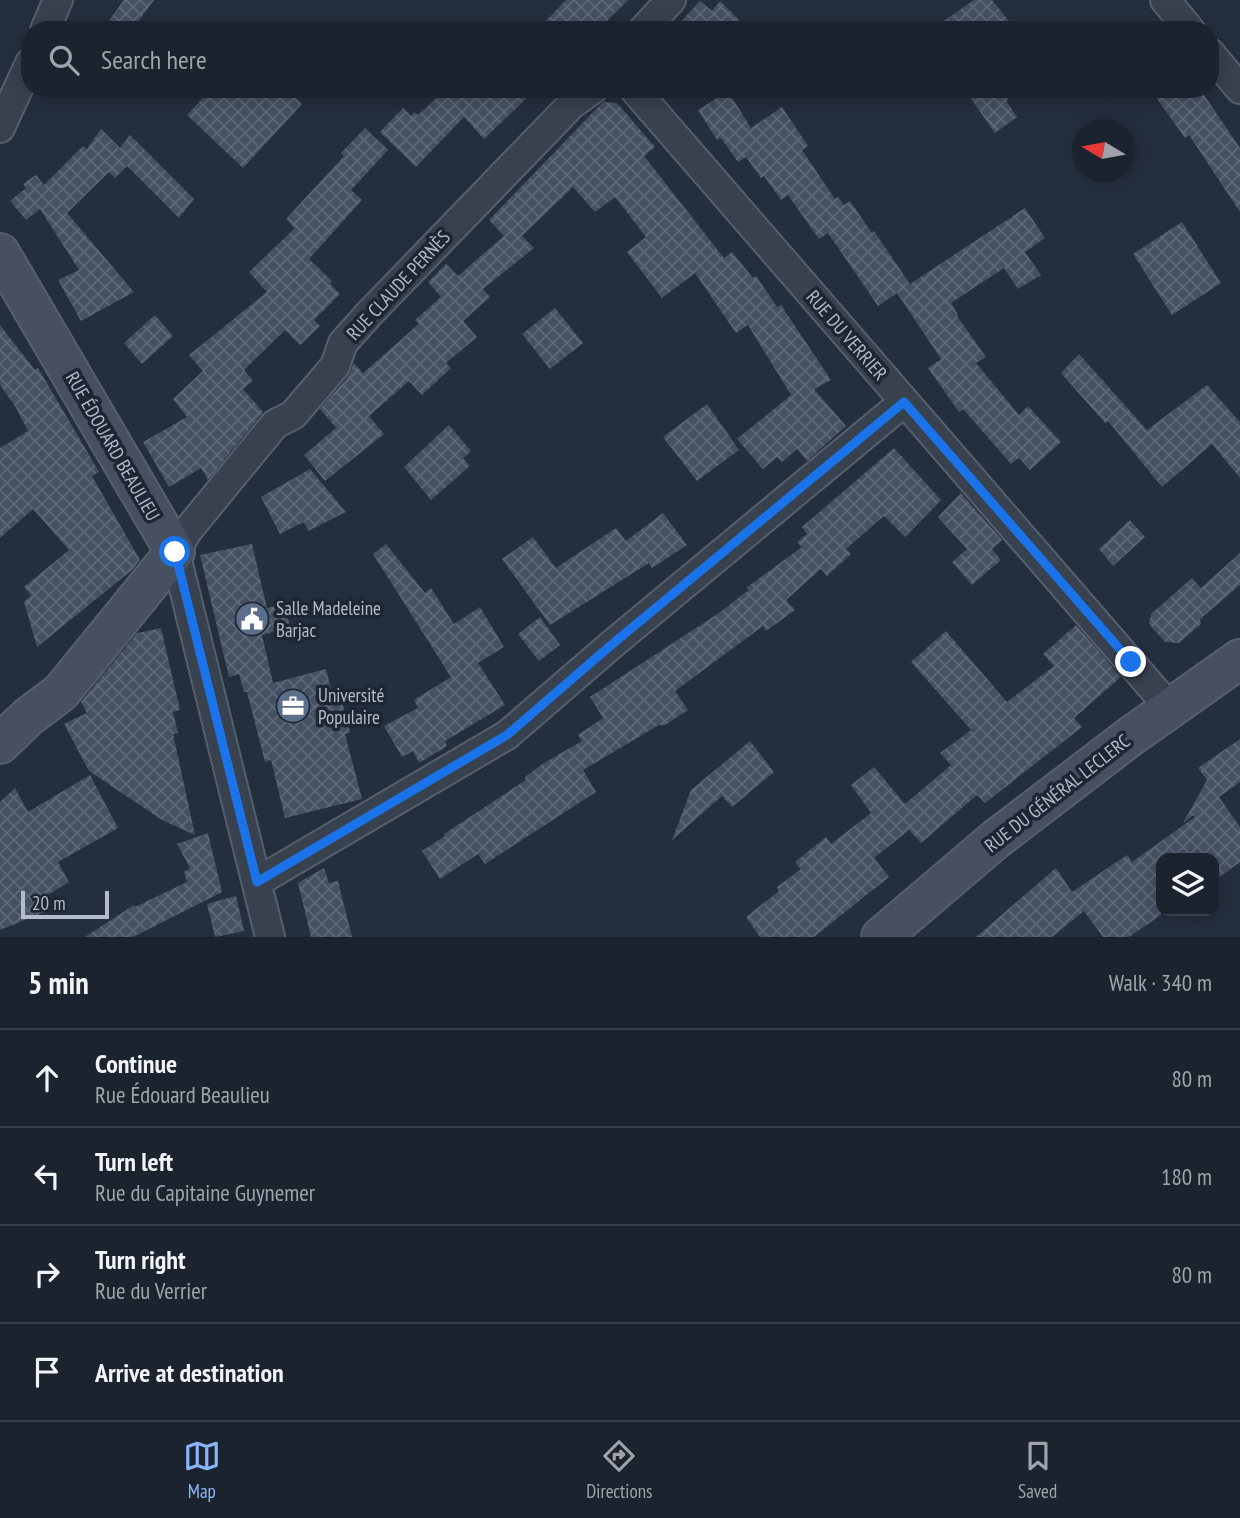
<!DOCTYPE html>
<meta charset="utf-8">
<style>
body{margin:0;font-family:"PT Sans Narrow",sans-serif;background:#242b36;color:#f1f3f6}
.controls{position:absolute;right:21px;bottom:21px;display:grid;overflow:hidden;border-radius:14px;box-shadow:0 4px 18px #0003}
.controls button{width:63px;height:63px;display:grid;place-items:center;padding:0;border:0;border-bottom:2px solid #39404a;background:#1b232e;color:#f1f3f6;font:35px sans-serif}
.compass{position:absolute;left:1072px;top:119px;width:63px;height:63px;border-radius:50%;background:#1b232e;box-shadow:0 4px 18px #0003;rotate:280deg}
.scale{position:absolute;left:21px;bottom:18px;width:88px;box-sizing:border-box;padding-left:7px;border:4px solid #b4bcc9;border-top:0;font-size:19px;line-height:24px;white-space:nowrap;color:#b4bcc9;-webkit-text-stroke:5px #1d2633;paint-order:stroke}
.stop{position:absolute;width:21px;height:21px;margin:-16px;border:5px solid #1a73e8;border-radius:50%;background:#fff}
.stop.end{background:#1a73e8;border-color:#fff;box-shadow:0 2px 7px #0008}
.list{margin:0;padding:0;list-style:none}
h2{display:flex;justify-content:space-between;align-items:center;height:91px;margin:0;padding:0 28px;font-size:30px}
h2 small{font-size:23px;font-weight:400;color:#a0a4aa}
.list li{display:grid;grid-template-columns:46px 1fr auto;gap:21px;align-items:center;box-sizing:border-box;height:98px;padding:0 28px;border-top:2px solid #39404a}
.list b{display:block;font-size:26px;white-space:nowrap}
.list p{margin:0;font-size:23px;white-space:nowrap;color:#a0a4aa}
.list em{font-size:23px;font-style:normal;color:#a0a4aa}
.icon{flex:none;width:38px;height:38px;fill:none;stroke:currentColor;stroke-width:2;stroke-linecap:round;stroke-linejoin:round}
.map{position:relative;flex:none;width:1240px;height:937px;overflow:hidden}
.search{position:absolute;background:#1b232e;box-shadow:0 4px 18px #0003;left:21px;right:21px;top:21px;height:77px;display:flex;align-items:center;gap:18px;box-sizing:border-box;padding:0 24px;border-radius:28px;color:#a0a4aa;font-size:26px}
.sheet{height:483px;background:#1b232e}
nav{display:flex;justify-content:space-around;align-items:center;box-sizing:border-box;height:98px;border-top:2px solid #39404a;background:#1b232e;font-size:19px;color:#a0a4aa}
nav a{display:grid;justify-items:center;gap:4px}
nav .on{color:#8ab4f8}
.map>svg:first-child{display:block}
.building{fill:url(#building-cross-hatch)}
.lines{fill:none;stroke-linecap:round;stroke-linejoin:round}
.street-casing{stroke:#565f6c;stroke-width:32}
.secondary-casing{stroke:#565f6c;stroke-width:42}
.street{stroke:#38414e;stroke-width:28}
.secondary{stroke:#465061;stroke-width:38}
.route{stroke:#1a73e8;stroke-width:9}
.labels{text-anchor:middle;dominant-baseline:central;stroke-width:7;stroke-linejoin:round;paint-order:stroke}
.street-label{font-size:19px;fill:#b4bcc9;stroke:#1d2633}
.poi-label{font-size:19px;fill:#b4bcc9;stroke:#1d2633;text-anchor:start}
</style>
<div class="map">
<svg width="1240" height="937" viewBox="0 0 1240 937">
<defs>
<pattern id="building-cross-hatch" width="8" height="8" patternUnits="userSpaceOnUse" patternTransform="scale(1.75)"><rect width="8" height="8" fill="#455162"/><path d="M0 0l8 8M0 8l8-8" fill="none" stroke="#5d6877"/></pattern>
</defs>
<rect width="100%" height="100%" fill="#242f3e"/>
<path class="building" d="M 124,0 L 154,0 L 132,30 L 102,30 Z
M 566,0 L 628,0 L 598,30 L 537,30 Z
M 974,0 L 992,0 L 1016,30 L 931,30 Z
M 700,1 L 712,11 L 720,1 L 749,30 L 673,30 Z
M 211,89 L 286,89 L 302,104 L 243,168 L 187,115 Z
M 446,89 L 536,89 L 484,139 L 464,117 L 416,167 L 380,132 L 403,108 L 411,116 L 414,112 L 418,115 Z
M 964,89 L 998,89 L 1001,94 L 1008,96 L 1007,102 L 1017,117 L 995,133 Z
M 1150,89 L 1200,89 L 1240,148 L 1240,212 L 1189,135 L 1185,138 Z
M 728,91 L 751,128 L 782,107 L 808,146 L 802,150 L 835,199 L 838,197 L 844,205 L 850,201 L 872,233 L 874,231 L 910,284 L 1025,208 L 1045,238 L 1025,252 L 1041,275 L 1018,289 L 1004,268 L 951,303 L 958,315 L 957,316 L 986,357 L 976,363 L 1019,415 L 1028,406 L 1061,442 L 1030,470 L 1019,458 L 1011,464 L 963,409 L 959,412 L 928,368 L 941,359 L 897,293 L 878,306 L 828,233 L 819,239 L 788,195 L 781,200 L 764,176 L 761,178 L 746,157 L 738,162 L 721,138 L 717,140 L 698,110 Z
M 603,102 L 617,103 L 655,147 L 644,156 L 724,258 L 732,252 L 753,278 L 756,276 L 777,307 L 781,305 L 831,380 L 814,389 L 846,426 L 807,461 L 797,449 L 782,462 L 777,457 L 763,469 L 737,439 L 791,395 L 748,325 L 736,333 L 695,273 L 662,298 L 627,252 L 646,237 L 615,197 L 595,212 L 573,187 L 522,236 L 534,248 L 483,289 L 490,297 L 463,321 L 477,337 L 446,363 L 451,368 L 422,395 L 409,381 L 369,416 L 384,434 L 325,481 L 304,455 L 336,428 L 320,409 L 348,377 L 354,363 L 363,373 L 419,324 L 415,320 L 441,297 L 428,282 L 446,264 L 458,276 L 504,236 L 489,220 Z
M 365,128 L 388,150 L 351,190 L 362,200 L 309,259 L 332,281 L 330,284 L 340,294 L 314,320 L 320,326 L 300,345 L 285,330 L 244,370 L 253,381 L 243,389 L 263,412 L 208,480 L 201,468 L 169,487 L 143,442 L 187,417 L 173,399 L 203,371 L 189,355 L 267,292 L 249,272 L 295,228 L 286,219 L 344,156 L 341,153 Z
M 101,129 L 120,148 L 130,135 L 194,199 L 179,218 L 127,166 L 115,178 L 109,172 L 67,213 L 134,292 L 81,321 L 58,280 L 79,270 L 40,209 L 26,220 L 10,201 L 26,188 L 23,184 L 36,175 L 44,185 L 83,146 L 87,149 Z
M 1182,222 L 1221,283 L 1172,315 L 1133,254 Z
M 555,308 L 583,343 L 550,369 L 522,334 Z
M 155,315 L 173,336 L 142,364 L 124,343 Z
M 0,325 L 35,370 L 38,368 L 99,472 L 92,476 L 140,560 L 132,570 L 37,647 L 24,602 L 31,595 L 24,587 L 69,550 L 33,509 L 0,538 L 0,448 L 28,431 L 15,406 L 0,385 Z
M 1079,354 L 1147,430 L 1207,385 L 1240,422 L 1240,478 L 1212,444 L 1162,487 L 1108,421 L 1105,423 L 1061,373 Z
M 707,404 L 739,450 L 697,481 L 663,437 Z
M 449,425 L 471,451 L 463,458 L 470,466 L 431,500 L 404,467 Z
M 894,448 L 941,500 L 905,537 L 884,516 L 846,549 L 851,554 L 827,576 L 821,569 L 786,600 L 795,610 L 766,631 L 763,626 L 675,691 L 688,710 L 665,725 L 659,725 L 583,770 L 596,792 L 485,864 L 478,854 L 440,879 L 422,851 L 445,836 L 444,834 L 526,780 L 525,777 L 544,763 L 582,741 L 578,735 L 603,718 L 590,697 L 716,615 L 749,590 L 746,588 L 802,547 L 797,542 L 807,534 L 802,527 Z
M 310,469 L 346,512 L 308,531 L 304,522 L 280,534 L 261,497 Z
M 961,493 L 1002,540 L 992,549 L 1001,560 L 972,585 L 952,562 L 967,549 L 938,517 Z
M 663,513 L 687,545 L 652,568 L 649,563 L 550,625 L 502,559 L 533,537 L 556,568 L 616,528 L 626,541 Z
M 1130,520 L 1145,537 L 1113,566 L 1099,549 Z
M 252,544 L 267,608 L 285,604 L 290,627 L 262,635 L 273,683 L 326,669 L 333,696 L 340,694 L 350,733 L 345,734 L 362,799 L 285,818 L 271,760 L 265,762 L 247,692 L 244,692 L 239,674 L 229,677 L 200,555 Z
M 386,544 L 425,593 L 431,588 L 454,624 L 480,607 L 504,647 L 478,663 L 505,705 L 445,741 L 447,746 L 419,763 L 413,751 L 402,757 L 384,726 L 418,708 L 414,700 L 451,677 L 373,554 Z
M 1240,553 L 1240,585 L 1200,619 L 1201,624 L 1179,643 L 1165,642 L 1149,624 L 1151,614 L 1192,578 L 1201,588 Z
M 540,617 L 560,645 L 539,661 L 518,634 Z
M 1076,625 L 1121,677 L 1074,718 L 1082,727 L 985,803 L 977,795 L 921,843 L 909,830 L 874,858 L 889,877 L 814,937 L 760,937 L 746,917 L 779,891 L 777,887 L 801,869 L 795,862 L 826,837 L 831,844 L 871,813 L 851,785 L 874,767 L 905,804 L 951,765 L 940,753 L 971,730 L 911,662 L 946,631 L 1007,702 L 1054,666 L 1043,654 Z
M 161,628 L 180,710 L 173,712 L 178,733 L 173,734 L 195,835 L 162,820 L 89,771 L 64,724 L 87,713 L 81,702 L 137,633 Z
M 1240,739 L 1240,782 L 1219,797 L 1240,827 L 1240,862 L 1214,881 L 1214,858 L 1161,858 L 1161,915 L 1129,937 L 1103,937 L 1084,911 L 1052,937 L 976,937 L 1056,868 L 1072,892 L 1127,855 L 1132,862 L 1195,817 L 1194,815 L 1183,823 L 1207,780 L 1198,768 Z
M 750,741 L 774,772 L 732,807 L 722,796 L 672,840 L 691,790 Z
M 90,775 L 118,828 L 58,862 L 69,882 L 41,899 L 47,911 L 0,930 L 0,802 L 15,788 L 28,812 Z
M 208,833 L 222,892 L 133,937 L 85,937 L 134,905 L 135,907 L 187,882 L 184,872 L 190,868 L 177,844 Z
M 324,868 L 329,883 L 338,881 L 352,937 L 311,937 L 298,883 Z
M 236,896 L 244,931 L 215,937 L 207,904 Z"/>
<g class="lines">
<g class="street-casing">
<path id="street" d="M 1165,0 L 1190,30
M 45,30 L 58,0
M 643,30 L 671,0
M 1210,53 L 1240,89
M 634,89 L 1170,708
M 0,128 L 30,63
M 257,882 L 507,735 L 610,646 L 904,402
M 270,937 L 175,552 L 188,530 L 275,424 L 293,415 L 335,366 L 343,343 L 369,314 L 572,104 L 593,89"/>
</g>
<g class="secondary-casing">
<path id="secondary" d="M 0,253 L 175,552 L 61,692 L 28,717 L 0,744
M 881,937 L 996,839 L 1131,736 L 1240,659"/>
</g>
<use href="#street" class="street"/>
<use href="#secondary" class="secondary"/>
</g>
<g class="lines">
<path class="route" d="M 175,552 L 257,882 L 507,735 L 610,646 L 904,402 L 1131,662"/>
</g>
<defs>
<g id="civic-disc" transform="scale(1.75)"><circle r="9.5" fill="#5c6f8a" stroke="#1d2633"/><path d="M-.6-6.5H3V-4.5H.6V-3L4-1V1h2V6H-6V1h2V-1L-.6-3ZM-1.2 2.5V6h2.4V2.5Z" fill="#fff"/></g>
<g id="office-disc" transform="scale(1.75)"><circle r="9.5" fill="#5c6f8a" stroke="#1d2633"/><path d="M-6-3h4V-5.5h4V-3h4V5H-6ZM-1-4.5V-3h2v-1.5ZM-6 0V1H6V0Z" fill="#fff"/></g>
</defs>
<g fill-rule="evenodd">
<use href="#civic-disc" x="252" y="619"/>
<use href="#office-disc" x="293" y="706"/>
</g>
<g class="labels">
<g class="street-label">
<text transform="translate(398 285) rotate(-47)">RUE CLAUDE PERNÈS</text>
<text transform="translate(847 335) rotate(49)">RUE DU VERRIER</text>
<text transform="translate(113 446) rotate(60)">RUE ÉDOUARD BEAULIEU</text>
<text transform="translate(1057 793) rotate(-38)">RUE DU GÉNÉRAL LECLERC</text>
</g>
<g class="poi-label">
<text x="276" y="608">Salle Madeleine<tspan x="276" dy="22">Barjac</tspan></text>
<text x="318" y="695">Université<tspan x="318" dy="22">Populaire</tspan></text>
</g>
</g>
</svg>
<div class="controls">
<button><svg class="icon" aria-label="layers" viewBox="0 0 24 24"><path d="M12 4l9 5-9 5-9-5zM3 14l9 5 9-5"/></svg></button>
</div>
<svg class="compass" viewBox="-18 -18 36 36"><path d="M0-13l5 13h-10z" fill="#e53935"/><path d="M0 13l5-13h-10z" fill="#a0a4aa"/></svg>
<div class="scale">20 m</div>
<div class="stop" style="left:175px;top:552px"></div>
<div class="stop end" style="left:1131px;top:662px"></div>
<div class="search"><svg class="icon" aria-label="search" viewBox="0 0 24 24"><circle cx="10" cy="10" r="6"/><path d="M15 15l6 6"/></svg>Search here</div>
</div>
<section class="sheet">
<h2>5 min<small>Walk · 340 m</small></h2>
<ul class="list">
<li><svg class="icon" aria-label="ahead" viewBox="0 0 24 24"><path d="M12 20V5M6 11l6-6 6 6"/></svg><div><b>Continue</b><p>Rue Édouard Beaulieu</p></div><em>80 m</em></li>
<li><svg class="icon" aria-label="left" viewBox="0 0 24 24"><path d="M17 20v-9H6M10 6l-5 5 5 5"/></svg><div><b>Turn left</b><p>Rue du Capitaine Guynemer</p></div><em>180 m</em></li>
<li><svg class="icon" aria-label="right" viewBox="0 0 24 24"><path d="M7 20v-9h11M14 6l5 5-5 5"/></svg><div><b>Turn right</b><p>Rue du Verrier</p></div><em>80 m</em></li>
<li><svg class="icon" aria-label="arrive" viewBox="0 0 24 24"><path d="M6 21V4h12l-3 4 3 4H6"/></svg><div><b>Arrive at destination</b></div></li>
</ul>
</section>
<nav>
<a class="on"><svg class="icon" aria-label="map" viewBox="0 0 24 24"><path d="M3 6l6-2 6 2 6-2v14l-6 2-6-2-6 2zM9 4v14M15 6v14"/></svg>Map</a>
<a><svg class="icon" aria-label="directions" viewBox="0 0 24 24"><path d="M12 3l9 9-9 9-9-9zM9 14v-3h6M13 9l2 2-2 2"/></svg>Directions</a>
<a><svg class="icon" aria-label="saved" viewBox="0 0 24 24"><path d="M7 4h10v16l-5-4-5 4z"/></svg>Saved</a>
</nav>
